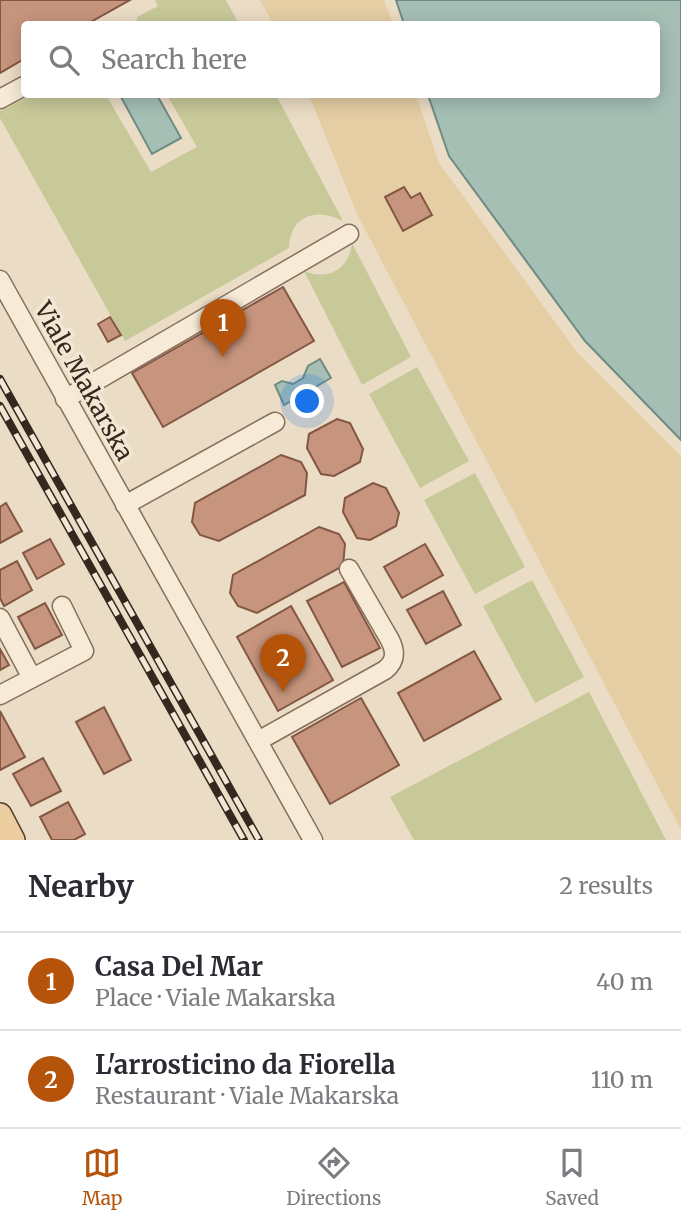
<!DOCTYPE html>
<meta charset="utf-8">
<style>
body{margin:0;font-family:Merriweather,serif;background:#f2f2f3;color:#2b2b33}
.you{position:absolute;left:308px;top:402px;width:24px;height:24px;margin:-18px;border:5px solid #fff;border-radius:50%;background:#1a73e8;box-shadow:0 0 0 10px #1a73e833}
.badge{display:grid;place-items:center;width:46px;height:46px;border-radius:50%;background:#b45309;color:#fff;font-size:23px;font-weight:700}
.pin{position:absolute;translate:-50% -58px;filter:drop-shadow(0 2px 4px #0008)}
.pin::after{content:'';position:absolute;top:37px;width:24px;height:21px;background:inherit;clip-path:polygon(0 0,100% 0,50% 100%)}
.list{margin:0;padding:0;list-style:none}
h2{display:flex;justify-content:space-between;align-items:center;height:91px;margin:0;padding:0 28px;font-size:30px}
h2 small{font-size:23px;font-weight:400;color:#7c7c81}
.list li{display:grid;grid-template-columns:46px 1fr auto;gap:21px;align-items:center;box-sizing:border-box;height:98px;padding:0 28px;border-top:2px solid #e1e1e2}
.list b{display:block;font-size:26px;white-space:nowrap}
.list p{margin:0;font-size:23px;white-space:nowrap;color:#7c7c81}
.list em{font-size:23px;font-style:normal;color:#7c7c81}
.icon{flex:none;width:38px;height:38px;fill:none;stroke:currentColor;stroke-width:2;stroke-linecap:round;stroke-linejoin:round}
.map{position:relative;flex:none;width:681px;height:840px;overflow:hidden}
.search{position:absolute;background:#fff;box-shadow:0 4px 18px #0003;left:21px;right:21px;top:21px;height:77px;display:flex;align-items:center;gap:18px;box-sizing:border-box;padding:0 24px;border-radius:7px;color:#7c7c81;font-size:26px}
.sheet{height:287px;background:#fff}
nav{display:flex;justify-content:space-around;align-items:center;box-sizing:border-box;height:98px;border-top:2px solid #e1e1e2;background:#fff;font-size:19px;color:#7c7c81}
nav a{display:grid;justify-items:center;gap:4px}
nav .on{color:#b45309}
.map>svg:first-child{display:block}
.green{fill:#c7c999}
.sand{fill:#e5cea4}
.water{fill:#a6bfb5;stroke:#6e8c82;stroke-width:2}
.building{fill:#c7957d;stroke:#835743;stroke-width:2}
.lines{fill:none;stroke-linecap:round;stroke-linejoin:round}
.minor-casing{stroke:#856e5c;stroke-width:21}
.major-casing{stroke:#533d30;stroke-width:26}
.minor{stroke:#f7ead7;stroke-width:18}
.major{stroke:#eccd9f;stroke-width:23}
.rail-casing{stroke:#36281f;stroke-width:8}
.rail{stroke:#f3e7d4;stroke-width:5;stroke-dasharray:16;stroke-linecap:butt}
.labels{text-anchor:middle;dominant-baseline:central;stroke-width:7;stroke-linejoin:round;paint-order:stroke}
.street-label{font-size:24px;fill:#36281f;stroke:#f3e7d4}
</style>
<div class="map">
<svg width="681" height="840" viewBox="0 0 681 840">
<rect width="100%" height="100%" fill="#ebdcc5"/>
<path class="green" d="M 155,0 L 226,0 L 239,24 L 136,24 L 137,17 L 158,6 Z
M 33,94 L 106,95 L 151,172 L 197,147 L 167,95 L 276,95 L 343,221 C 317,207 290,215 289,248 L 125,341 L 0,118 L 0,111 Z
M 352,243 L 411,357 L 362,385 L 304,271 C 329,281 349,269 352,243 Z
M 417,367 L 469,461 L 420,488 L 369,394 Z
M 475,473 L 525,567 L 475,594 L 424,500 Z
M 532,580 L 584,677 L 535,703 L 483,606 Z
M 589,692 L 666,840 L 414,840 L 390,797 Z"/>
<path class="sand" d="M 260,0 L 384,0 L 393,24 L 273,24 Z
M 309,95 L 416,95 L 439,163 L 577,352 L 681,456 L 681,830 L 357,214 Z"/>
<path class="water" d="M 396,0 L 681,0 L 681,440 L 585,341 L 449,156 L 428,95 L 656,94 L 656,24 L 404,24 Z
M 125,95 L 157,95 L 181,138 L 152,154 L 121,97 Z
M 320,359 L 331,378 L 284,405 L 275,385 L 282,381 L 293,384 L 303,378 L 308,366 Z"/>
<path class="building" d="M 0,0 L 130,0 L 87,24 L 24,24 L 24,59 L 0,73 Z
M 404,187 L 411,198 L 420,193 L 432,215 L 403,231 L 385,197 Z
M 283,287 L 314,341 L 163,427 L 132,373 Z
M 110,317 L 121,335 L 108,342 L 98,324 Z
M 337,419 L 350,423 L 363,449 L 360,462 L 334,476 L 321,474 L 307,448 L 309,434 Z
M 281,455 L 301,462 L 307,473 L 305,495 L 219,541 L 200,535 L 192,522 L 195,503 Z
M 373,483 L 386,488 L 399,513 L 396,526 L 370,540 L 357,538 L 343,512 L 345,498 Z
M 6,503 L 22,531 L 0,543 L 0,507 Z
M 319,527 L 339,534 L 345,544 L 343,566 L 257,613 L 238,606 L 230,593 L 233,575 Z
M 50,539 L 64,564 L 37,579 L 23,553 Z
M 425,544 L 443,575 L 402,598 L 384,567 Z
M 17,561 L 32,590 L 4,606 L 0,598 L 0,570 Z
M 344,582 L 380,648 L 342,667 L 307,601 Z
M 443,591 L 461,625 L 426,644 L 407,610 Z
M 45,603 L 62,635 L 35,649 L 18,617 Z
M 291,606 L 333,680 L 278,711 L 237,637 Z
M 0,649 L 9,665 L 0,670 Z
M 474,651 L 501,699 L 424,741 L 398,693 Z
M 361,698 L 399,765 L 330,804 L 292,737 Z
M 104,707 L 131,760 L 104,774 L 76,722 Z
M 0,711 L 25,757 L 0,770 Z
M 43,758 L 61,791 L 31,806 L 13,774 Z
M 68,802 L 85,834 L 74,840 L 52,840 L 40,817 Z"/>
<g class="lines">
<g class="minor-casing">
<path id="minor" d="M 0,99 L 24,86
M 0,280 L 313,840
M 65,399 L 349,234
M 125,505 L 275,422
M 0,618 L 32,678
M 0,695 L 84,651 L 62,606
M 258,741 L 385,670 C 396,661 396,652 390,640 L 349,569"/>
</g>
<g class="major-casing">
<path id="major" d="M 0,815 L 13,840"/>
</g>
<use href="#minor" class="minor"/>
<use href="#major" class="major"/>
<g class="rail-casing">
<path id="rail" d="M 0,379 L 259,840
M 0,406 L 244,840"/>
</g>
<use href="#rail" class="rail"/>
</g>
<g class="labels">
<g class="street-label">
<text transform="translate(84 381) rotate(61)">Viale Makarska</text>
</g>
</g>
</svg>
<div class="you"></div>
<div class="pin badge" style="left:223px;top:357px">1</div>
<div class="pin badge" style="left:283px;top:692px">2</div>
<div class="search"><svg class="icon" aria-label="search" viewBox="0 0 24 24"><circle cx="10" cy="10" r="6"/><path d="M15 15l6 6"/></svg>Search here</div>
</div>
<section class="sheet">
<h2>Nearby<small>2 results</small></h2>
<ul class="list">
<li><span class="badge">1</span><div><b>Casa Del Mar</b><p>Place · Viale Makarska</p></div><em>40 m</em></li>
<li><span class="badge">2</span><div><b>L'arrosticino da Fiorella</b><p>Restaurant · Viale Makarska</p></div><em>110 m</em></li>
</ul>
</section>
<nav>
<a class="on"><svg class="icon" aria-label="map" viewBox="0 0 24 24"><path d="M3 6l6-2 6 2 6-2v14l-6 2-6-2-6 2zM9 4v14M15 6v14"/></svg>Map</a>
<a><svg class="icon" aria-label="directions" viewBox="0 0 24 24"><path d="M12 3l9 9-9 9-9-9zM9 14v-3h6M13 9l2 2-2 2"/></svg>Directions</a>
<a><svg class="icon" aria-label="saved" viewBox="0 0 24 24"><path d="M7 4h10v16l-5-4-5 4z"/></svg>Saved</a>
</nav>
